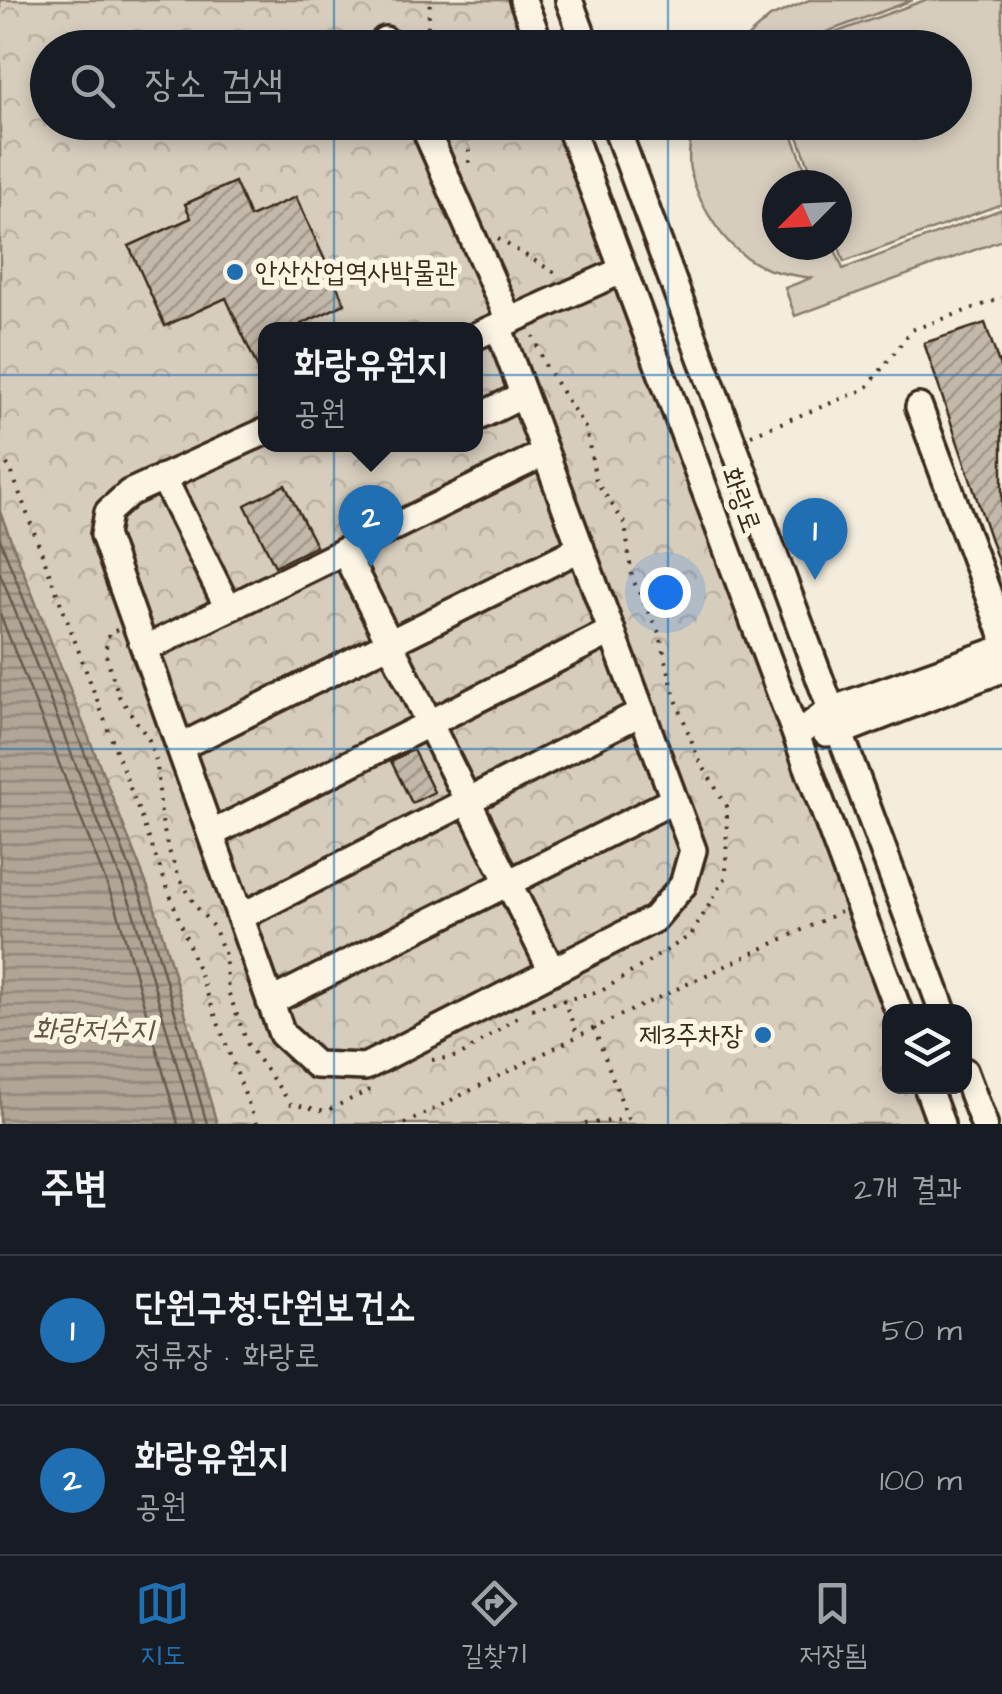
<!DOCTYPE html>
<html lang="ko">
<meta charset="utf-8">
<style>
body{margin:0;font-family:"Architects Daughter","Poor Story",sans-serif;background:#20242c;color:#f1f3f6}
.controls{position:absolute;right:30px;bottom:30px;display:grid;overflow:hidden;border-radius:20px;box-shadow:0 5px 15px #0003}
.controls button{width:90px;height:90px;display:grid;place-items:center;padding:0;border:0;border-bottom:2px solid #363941;background:#171b24;color:#f1f3f6;font:50px sans-serif}
.compass{position:absolute;left:762px;top:170px;width:90px;height:90px;border-radius:50%;background:#171b24;box-shadow:0 5px 15px #0003;rotate:246deg}
.you{position:absolute;left:665px;top:592px;width:35px;height:35px;margin:-25px;border:8px solid #fff;border-radius:50%;background:#1a73e8;box-shadow:0 0 0 15px #1a73e833}
.badge{display:grid;place-items:center;width:65px;height:65px;border-radius:50%;background:#1f6fb2;color:#fff;font-size:32px;font-weight:700}
.pin{position:absolute;translate:-50% -82px;filter:drop-shadow(0 2px 5px #0008)}
.pin::after{content:'';position:absolute;top:52px;width:35px;height:30px;background:inherit;clip-path:polygon(0 0,100% 0,50% 100%)}
.popup{position:absolute;left:258px;top:322px;width:225px;height:130px;box-sizing:border-box;display:grid;place-content:center;border-radius:20px;background:#171b24;filter:drop-shadow(0 2px 8px #0005);font-size:32px;white-space:nowrap;color:#9ea1a6}
.popup b{font-size:38px;color:#f1f3f6}
.popup::after{content:'';position:absolute;left:50%;top:100%;margin-left:-20px;border:20px solid transparent;border-top-color:#171b24}
.list{margin:0;padding:0;list-style:none}
h2{display:flex;justify-content:space-between;align-items:center;height:130px;margin:0;padding:0 40px;font-size:42px}
h2 small{font-size:32px;font-weight:400;color:#9ea1a6}
.list li{display:grid;grid-template-columns:65px 1fr auto;gap:30px;align-items:center;box-sizing:border-box;height:150px;padding:0 40px;border-top:2px solid #363941}
.list b{display:block;font-size:38px;white-space:nowrap}
.list p{margin:0;font-size:32px;white-space:nowrap;color:#9ea1a6}
.list em{font-size:32px;font-style:normal;color:#9ea1a6}
.icon{flex:none;width:55px;height:55px;fill:none;stroke:currentColor;stroke-width:2;stroke-linecap:round;stroke-linejoin:round}
.map{position:relative;flex:none;width:1002px;height:1124px;overflow:hidden}
.search{position:absolute;background:#171b24;box-shadow:0 5px 15px #0003;left:30px;right:30px;top:30px;height:110px;display:flex;align-items:center;gap:25px;box-sizing:border-box;padding:0 35px;border-radius:55px;color:#9ea1a6;font-size:38px}
.sheet{height:430px;background:#171b24}
nav{display:flex;justify-content:space-around;align-items:center;box-sizing:border-box;height:140px;border-top:2px solid #363941;background:#171b24;font-size:28px;color:#9ea1a6}
nav a{display:grid;justify-items:center;gap:5px}
nav .on{color:#1f6fb2}
.map>svg:first-child{display:block}
.forest{fill:url(#forest-crowns);stroke:#887c6e;stroke-width:2.5;fill-rule:evenodd}
.pitch{fill:#d6cdbd;stroke:#887c6e;stroke-width:2.5}
.water{fill:url(#water-rules);stroke:#817466;stroke-width:2.5}
.lines{fill:none;stroke-linecap:round;stroke-linejoin:round}
.shore{stroke:#6a5b4e;stroke-width:2.5}
.building{fill:url(#building-hatch);stroke:#3b2a1e;stroke-width:2.5}
.minor-casing{stroke:#3b2a1e;stroke-width:32}
.path{stroke:#3b2a1e;stroke-width:4;stroke-dasharray:2.5 8;stroke-linecap:butt}
.minor{stroke:#fcf5e5;stroke-width:25}
.grid{fill:none;stroke:#1f6fb2;stroke-width:2.5;stroke-opacity:0.55}
.poi-dot{fill:#1f6fb2;stroke:#fcf5e5;stroke-width:4}
.labels{text-anchor:middle;dominant-baseline:central;stroke-width:10;stroke-linejoin:round;paint-order:stroke}
.poi-label{font-size:28px;fill:#3b2a1e;stroke:#fcf5e5;text-anchor:start}
.street-label{font-size:28px;fill:#3b2a1e;stroke:#fcf5e5}
.water-label{font-size:30px;font-style:italic;fill:#645548;stroke:#fcf5e5}
</style>
<div class="map">
<svg width="1002" height="1124" viewBox="0 0 1002 1124">
<defs>
<pattern id="forest-crowns" width="20" height="18" patternUnits="userSpaceOnUse" patternTransform="scale(2.5)"><rect width="20" height="18" fill="#d6cdbd"/><path d="M2 6a3 3 0 1 1 6 0M12 15a3 3 0 1 1 6 0" fill="none" stroke="#b9b0a2"/></pattern>
<pattern id="water-rules" width="6" height="5" patternUnits="userSpaceOnUse" patternTransform="scale(2.5)"><rect width="6" height="5" fill="#b0a596"/><path d="M0 2.5h6" fill="none" stroke="#90877a"/></pattern>
<pattern id="building-hatch" width="6" height="6" patternUnits="userSpaceOnUse" patternTransform="scale(2.5)"><rect width="6" height="6" fill="#c3b9aa"/><path d="M-1 1l2-2M0 6l6-6M5 7l2-2" fill="none" stroke="#a0978a"/></pattern>
</defs>
<rect width="100%" height="100%" fill="#f4eddd"/>
<filter id="ink" filterUnits="userSpaceOnUse"><feTurbulence type="fractalNoise" baseFrequency=".01" numOctaves="2"/><feDisplacementMap in="SourceGraphic" scale="20" xChannelSelector="R" yChannelSelector="G"/><feConvolveMatrix kernelMatrix="1 2 1 2 8 2 1 2 1" color-interpolation-filters="sRGB"/></filter>
<g filter="url(#ink)">
<path class="forest" d="M 0,0 L 536,0 L 553,47 L 48,48 L 48,122 L 581,123 L 890,1012 L 890,1086 L 932,1087 L 946,1124 L 0,1124 ZM 266,330 L 476,330 L 476,444 L 266,444 Z"/>
<path class="pitch" d="M 809,0 L 913,0 L 786,47 L 736,47 L 770,17 Z
M 925,0 L 1002,0 L 1002,204 L 844,262 L 837,242 L 837,185 L 816,185 L 793,123 L 954,122 L 954,48 L 796,47 Z
M 693,123 L 788,123 L 811,185 L 777,185 L 777,245 L 833,245 L 843,269 L 1002,209 L 1002,240 L 795,316 L 785,288 L 811,278 C 796,275 779,274 765,268 C 727,252 700,209 690,170 C 687,156 691,137 693,123 Z"/>
<path class="water" d="M 0,512 L 152,898 L 217,1124 L 0,1124 Z"/>
<g class="lines">
<path class="shore" d="M 0,539 L 143,901 L 207,1124
M 0,573 L 131,905 L 194,1124
M 0,614 L 117,910 L 178,1124"/>
</g>
<path class="building" d="M 235,182 L 250,217 L 296,197 L 345,304 L 301,324 L 304,330 L 266,330 L 266,386 L 226,298 L 165,326 L 129,246 L 191,218 L 185,204 Z
M 985,323 L 1002,372 L 1002,573 L 924,343 Z
M 285,485 L 316,546 L 275,566 L 245,505 Z
M 413,750 L 434,792 L 412,803 L 391,761 Z"/>
<g class="lines">
<g class="minor-casing">
<path id="minor" d="M 523,0 L 541,48
M 569,0 L 587,48
M 385,40 L 389,48
M 422,122 L 509,320
M 568,122 L 899,1012
M 614,122 L 943,1012
M 476,336 L 623,270
M 919,407 L 1002,632
M 476,418 L 523,395
M 266,431 L 129,493 L 108,512 L 104,535 L 282,1034 L 316,1065 L 365,1067 L 654,919 L 683,885 L 693,850 L 498,326
M 163,477 L 228,608
M 344,551 L 552,971
M 145,649 L 545,453
M 826,733 L 840,732 L 1002,669
M 796,735 L 831,710 L 1002,649
M 180,747 L 581,548
M 211,834 L 612,631
M 240,917 L 642,712
M 270,1002 L 674,800
M 964,1071 L 984,1124
M 927,1086 L 941,1124"/>
</g>
<path class="path" d="M 429,48 L 427,38 L 430,0
M 457,122 L 469,140 L 469,169
M 498,239 L 559,275
M 751,435 L 866,389 L 912,330 L 1002,298
M 0,456 L 10,468 L 256,1124
M 117,630 L 109,633 L 105,652 L 119,696 L 149,740 L 157,764 L 161,816 L 167,845 L 178,875 L 195,905 L 215,929 L 225,955 L 228,991 L 248,1045 L 291,1104 L 326,1111 L 370,1090
M 563,999 L 578,1036
M 532,1009 L 603,990 L 691,935 L 726,877 L 727,807 L 698,758 L 674,694 L 660,635 L 632,578 L 625,524 L 596,481 L 586,429 L 546,367 L 533,336
M 594,1028 L 630,1124
M 432,1060 L 460,1056 L 520,1015
M 404,1124 L 594,1028 L 840,912
M 585,1124 L 628,1119"/>
<use href="#minor" class="minor"/>
</g>
</g>
<path class="grid" d="M 334,0 L 334,48M 668,0 L 668,48M 334,122 L 334,1124M 668,122 L 668,1124M 0,375 L 1002,375M 0,749 L 1002,749"/>
<g class="poi-dot">
<circle cx="235" cy="272" r="10"/>
<circle cx="763" cy="1035" r="10"/>
</g>
<g class="labels">
<g class="poi-label">
<text x="255" y="272">안산산업역사박물관</text>
<text x="743" y="1035" text-anchor="end">제3주차장</text>
</g>
<g class="street-label">
<text transform="translate(741 500) rotate(70)">화랑로</text>
</g>
<g class="water-label">
<text x="93" y="1030">화랑저수지</text>
</g>
</g>
</svg>
<div class="controls">
<button><svg class="icon" aria-label="layers" viewBox="0 0 24 24"><path d="M12 4l9 5-9 5-9-5zM3 14l9 5 9-5"/></svg></button>
</div>
<svg class="compass" viewBox="-18 -18 36 36"><path d="M0-13l5 13h-10z" fill="#e53935"/><path d="M0 13l5-13h-10z" fill="#9ea1a6"/></svg>
<div class="you"></div>
<div class="pin badge" style="left:815px;top:580px">1</div>
<div class="pin badge" style="left:371px;top:567px">2</div>
<div class="popup"><b>화랑유원지</b>공원</div>
<div class="search"><svg class="icon" aria-label="search" viewBox="0 0 24 24"><circle cx="10" cy="10" r="6"/><path d="M15 15l6 6"/></svg>장소 검색</div>
</div>
<section class="sheet">
<h2>주변<small>2개 결과</small></h2>
<ul class="list">
<li><span class="badge">1</span><div><b>단원구청.단원보건소</b><p>정류장 · 화랑로</p></div><em>50 m</em></li>
<li><span class="badge">2</span><div><b>화랑유원지</b><p>공원</p></div><em>100 m</em></li>
</ul>
</section>
<nav>
<a class="on"><svg class="icon" aria-label="map" viewBox="0 0 24 24"><path d="M3 6l6-2 6 2 6-2v14l-6 2-6-2-6 2zM9 4v14M15 6v14"/></svg>지도</a>
<a><svg class="icon" aria-label="directions" viewBox="0 0 24 24"><path d="M12 3l9 9-9 9-9-9zM9 14v-3h6M13 9l2 2-2 2"/></svg>길찾기</a>
<a><svg class="icon" aria-label="saved" viewBox="0 0 24 24"><path d="M7 4h10v16l-5-4-5 4z"/></svg>저장됨</a>
</nav>
